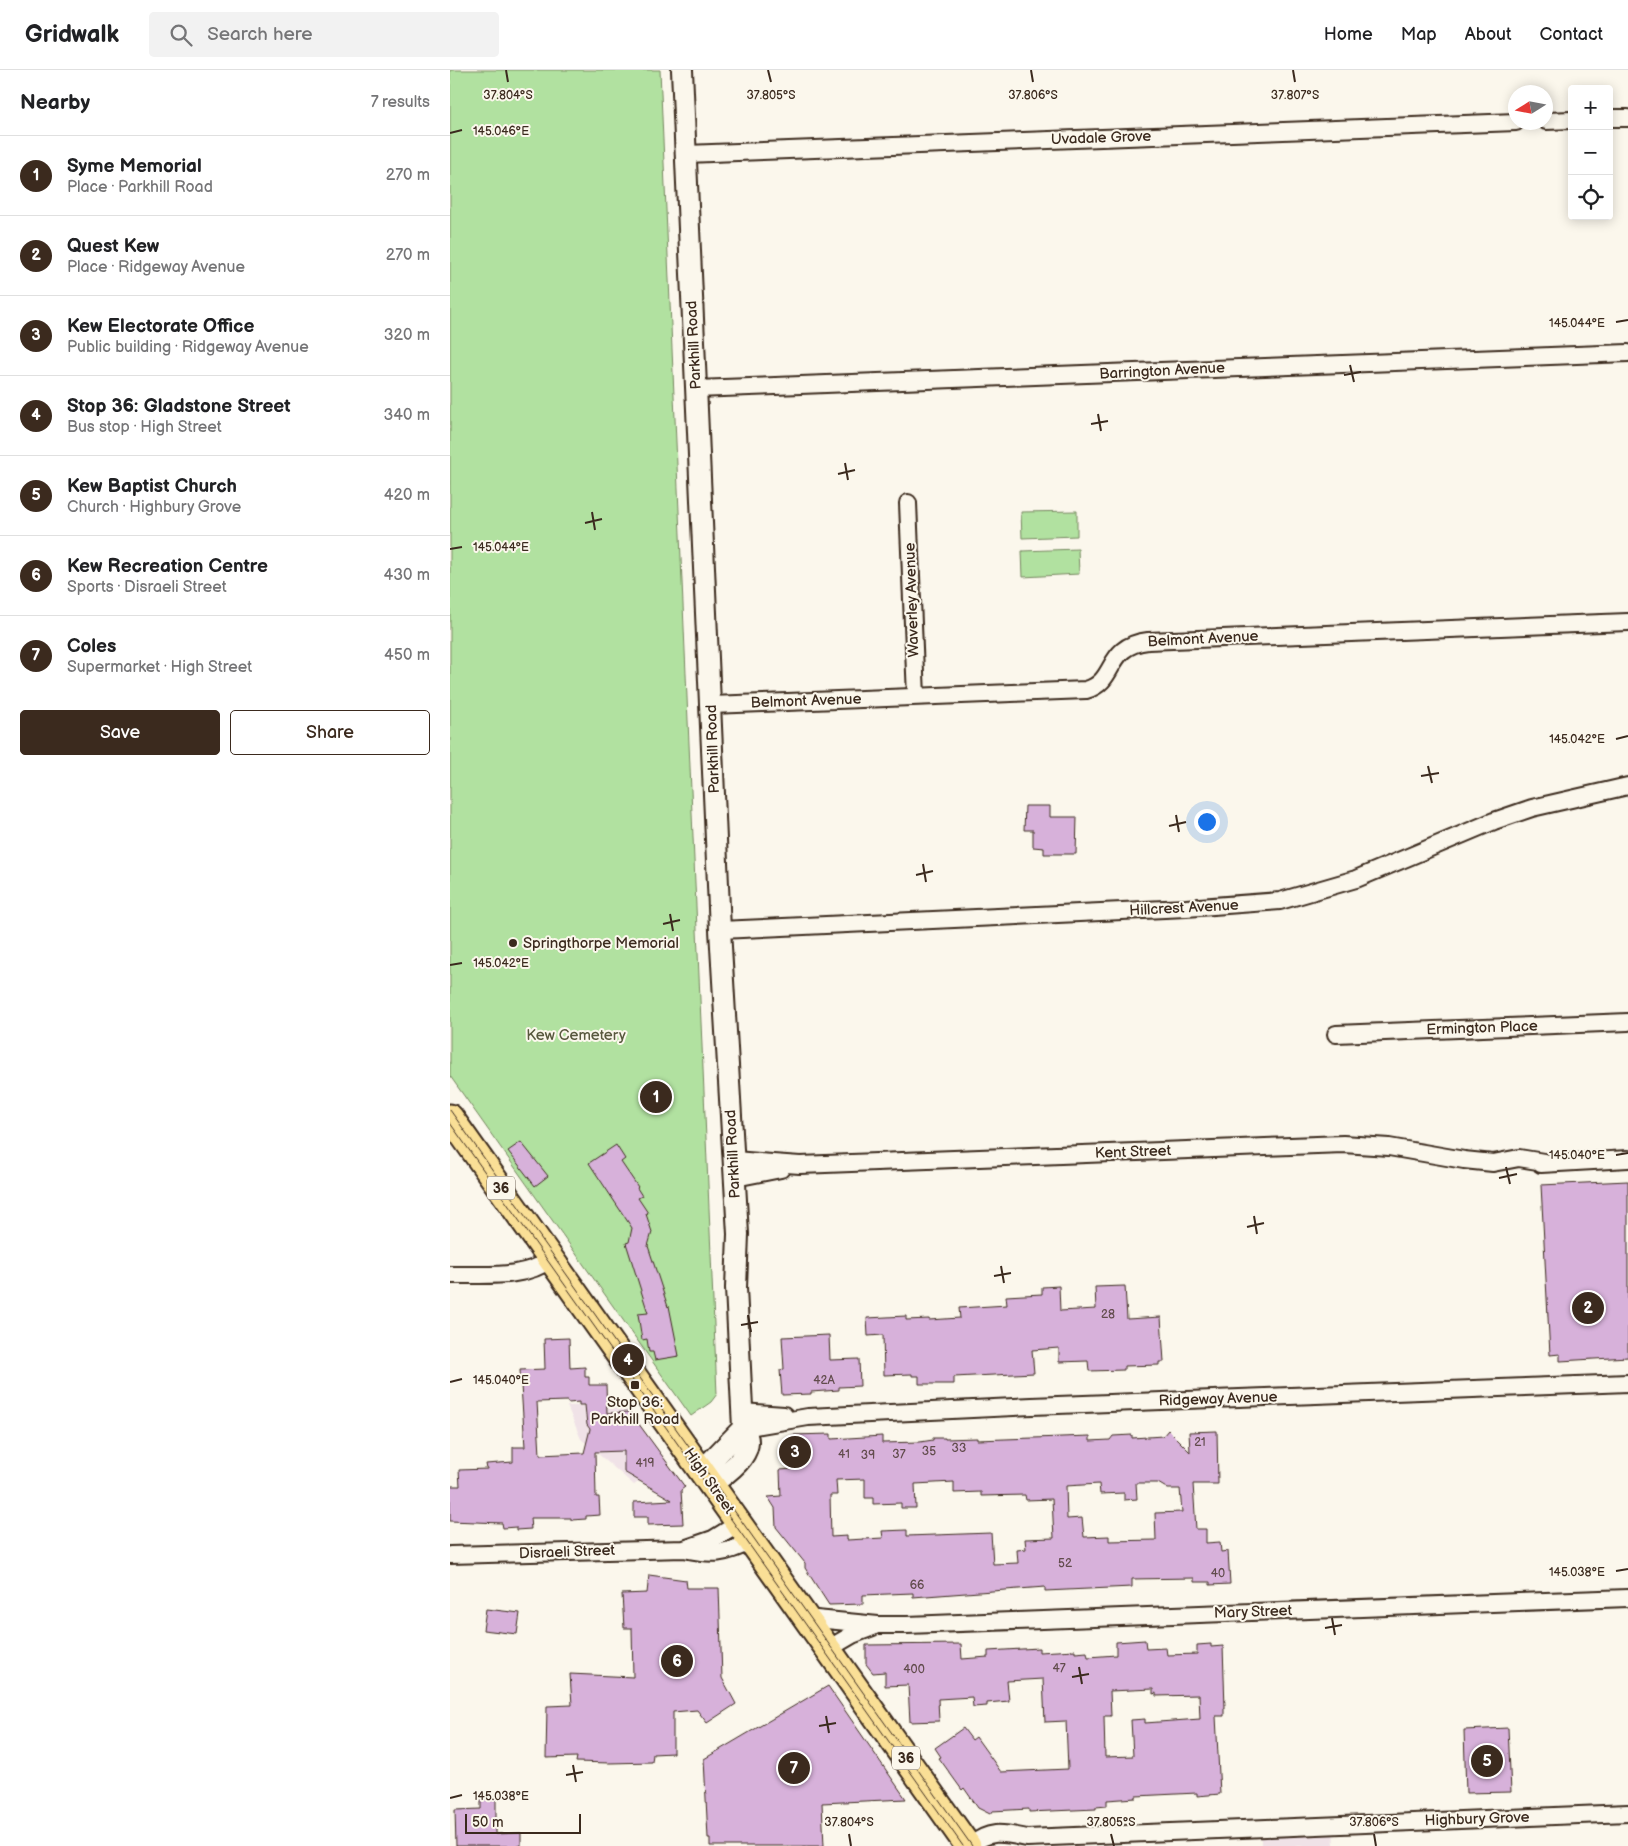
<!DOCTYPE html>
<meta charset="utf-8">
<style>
body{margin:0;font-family:"Balsamiq Sans",sans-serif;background:#f2f2f2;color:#202124}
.controls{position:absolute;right:15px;top:15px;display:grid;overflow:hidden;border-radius:5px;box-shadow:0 2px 12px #0003}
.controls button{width:45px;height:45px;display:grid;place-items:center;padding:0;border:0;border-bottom:1px solid #e0e0e0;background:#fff;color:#202124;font:25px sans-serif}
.compass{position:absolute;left:1058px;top:15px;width:45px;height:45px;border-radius:50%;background:#fff;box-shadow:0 2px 12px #0003;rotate:259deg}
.scale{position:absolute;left:15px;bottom:12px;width:116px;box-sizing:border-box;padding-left:5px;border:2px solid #3b2a1e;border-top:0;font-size:14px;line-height:18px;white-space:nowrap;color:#3b2a1e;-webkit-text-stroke:4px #fbf7ec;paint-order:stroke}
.you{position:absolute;left:756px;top:751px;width:18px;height:18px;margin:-12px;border:4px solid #fff;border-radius:50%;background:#1a73e8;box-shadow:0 0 0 8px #1a73e833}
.badge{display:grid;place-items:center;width:32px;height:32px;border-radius:50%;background:#3b2a1e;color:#fff;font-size:16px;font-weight:700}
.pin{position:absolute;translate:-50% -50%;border:2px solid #fff;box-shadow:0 1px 5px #0006}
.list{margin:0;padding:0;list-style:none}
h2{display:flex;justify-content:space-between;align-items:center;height:65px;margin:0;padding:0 20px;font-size:21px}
h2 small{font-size:16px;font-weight:400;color:#757577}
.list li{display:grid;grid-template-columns:32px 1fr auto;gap:15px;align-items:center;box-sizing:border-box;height:80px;padding:0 20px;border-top:1px solid #e0e0e0}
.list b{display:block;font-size:19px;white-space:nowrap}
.list p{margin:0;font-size:16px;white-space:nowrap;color:#757577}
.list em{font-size:16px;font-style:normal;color:#757577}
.actions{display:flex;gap:10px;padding:15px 20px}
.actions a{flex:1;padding:11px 0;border:1px solid #3b2a1e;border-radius:5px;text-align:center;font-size:18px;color:#3b2a1e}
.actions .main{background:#3b2a1e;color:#fff}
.icon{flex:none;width:28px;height:28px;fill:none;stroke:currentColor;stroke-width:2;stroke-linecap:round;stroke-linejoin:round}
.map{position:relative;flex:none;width:1178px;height:1776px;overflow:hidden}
header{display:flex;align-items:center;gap:30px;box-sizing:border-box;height:70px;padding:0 25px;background:#fff;border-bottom:1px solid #e0e0e0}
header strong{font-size:24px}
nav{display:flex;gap:28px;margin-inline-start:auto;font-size:18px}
.search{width:350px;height:45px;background:#f2f2f2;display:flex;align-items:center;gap:12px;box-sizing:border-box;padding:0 18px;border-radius:5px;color:#757577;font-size:19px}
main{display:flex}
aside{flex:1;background:#fff}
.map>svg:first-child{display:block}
.built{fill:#f0e2e7}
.green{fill:#b1e1a0;stroke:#76865f}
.building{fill:#d7b1da;stroke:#3b2a1e;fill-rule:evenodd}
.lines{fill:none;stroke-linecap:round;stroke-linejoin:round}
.minor-casing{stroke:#3b2a1e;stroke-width:20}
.tertiary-casing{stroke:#3b2a1e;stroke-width:24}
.primary-casing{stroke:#3b2a1e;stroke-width:29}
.minor{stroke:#fbf7ec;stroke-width:16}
.tertiary{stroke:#fbf7ec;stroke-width:20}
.primary{stroke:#fadf96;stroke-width:25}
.tram{stroke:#3b2a1e;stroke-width:1}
.ticks{fill:none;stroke:#3b2a1e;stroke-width:2}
.poi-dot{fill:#3b2a1e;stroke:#fbf7ec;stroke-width:2}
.labels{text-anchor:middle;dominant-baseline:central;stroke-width:4;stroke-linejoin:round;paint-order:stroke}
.number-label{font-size:12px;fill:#624c4d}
.shield{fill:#fbf7ec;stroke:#75685c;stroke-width:1}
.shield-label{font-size:14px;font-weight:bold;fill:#3b2a1e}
.street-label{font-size:15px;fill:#3b2a1e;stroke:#fbf7ec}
.poi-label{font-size:15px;fill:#3b2a1e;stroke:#fbf7ec;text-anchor:start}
.park-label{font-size:15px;fill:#58583e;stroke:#fbf7ec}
.ticks-label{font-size:12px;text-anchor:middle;fill:#3b2a1e;stroke:#fbf7ec;stroke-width:4;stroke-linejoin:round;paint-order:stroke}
</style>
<header>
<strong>Gridwalk</strong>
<div class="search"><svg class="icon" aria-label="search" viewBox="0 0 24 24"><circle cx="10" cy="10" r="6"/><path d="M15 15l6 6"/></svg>Search here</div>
<nav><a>Home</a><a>Map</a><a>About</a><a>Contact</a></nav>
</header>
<main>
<aside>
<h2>Nearby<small>7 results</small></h2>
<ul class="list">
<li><span class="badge">1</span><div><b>Syme Memorial</b><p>Place · Parkhill Road</p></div><em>270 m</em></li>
<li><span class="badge">2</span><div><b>Quest Kew</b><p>Place · Ridgeway Avenue</p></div><em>270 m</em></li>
<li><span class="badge">3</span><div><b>Kew Electorate Office</b><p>Public building · Ridgeway Avenue</p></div><em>320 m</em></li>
<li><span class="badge">4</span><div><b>Stop 36: Gladstone Street</b><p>Bus stop · High Street</p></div><em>340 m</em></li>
<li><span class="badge">5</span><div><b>Kew Baptist Church</b><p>Church · Highbury Grove</p></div><em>420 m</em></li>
<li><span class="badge">6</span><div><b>Kew Recreation Centre</b><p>Sports · Disraeli Street</p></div><em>430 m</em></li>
<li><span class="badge">7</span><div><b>Coles</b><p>Supermarket · High Street</p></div><em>450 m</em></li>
</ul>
<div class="actions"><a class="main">Save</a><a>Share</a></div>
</aside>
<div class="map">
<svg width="1178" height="1776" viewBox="0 0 1178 1776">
<rect width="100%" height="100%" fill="#fbf7ec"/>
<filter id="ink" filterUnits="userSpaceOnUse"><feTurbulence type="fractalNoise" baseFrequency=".02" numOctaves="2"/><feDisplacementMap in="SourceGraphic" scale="10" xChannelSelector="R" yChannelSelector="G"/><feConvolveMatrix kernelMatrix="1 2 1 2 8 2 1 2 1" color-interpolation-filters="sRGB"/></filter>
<g filter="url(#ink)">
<path class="built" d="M 175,1334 L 217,1393 L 184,1415 L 131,1369 L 117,1336 Z
M 883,1754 L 884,1776 L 811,1776 L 811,1757 Z"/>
<path class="green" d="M 0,0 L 210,0 L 267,1324 L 261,1332 L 241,1346 L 0,1006 Z
M 627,441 L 627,466 L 572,468 L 571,442 Z
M 628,479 L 629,504 L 573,507 L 572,481 Z"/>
<path class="building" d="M 575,736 L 600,736 L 600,747 L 627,747 L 626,784 L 594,784 L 594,778 L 583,777 L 583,760 L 574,760 Z
M 71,1072 L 98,1106 L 85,1116 L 58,1081 Z
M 166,1075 L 175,1089 L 171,1092 L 188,1117 L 187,1118 L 192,1126 L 188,1128 L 198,1143 L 196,1144 L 202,1162 L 198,1176 L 218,1237 L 219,1236 L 229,1286 L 205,1290 L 203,1282 L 199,1282 L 197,1269 L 192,1270 L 188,1244 L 198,1243 L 176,1173 L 179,1172 L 182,1158 L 139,1093 Z
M 1178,1111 L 1178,1287 L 1110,1291 L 1110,1284 L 1100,1285 L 1091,1115 Z
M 609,1216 L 610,1241 L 646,1239 L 645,1217 L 675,1216 L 677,1249 L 711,1247 L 714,1292 L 709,1292 L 709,1295 L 674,1296 L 674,1300 L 639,1301 L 638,1291 L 609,1292 L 609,1278 L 582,1280 L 584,1303 L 504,1307 L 504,1314 L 469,1314 L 469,1306 L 462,1306 L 462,1304 L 434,1305 L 433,1265 L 418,1266 L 417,1248 L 456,1246 L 456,1250 L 479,1249 L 479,1250 L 510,1248 L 509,1238 L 557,1235 L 556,1226 L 592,1224 L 592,1217 Z
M 379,1265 L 380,1290 L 409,1289 L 410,1316 L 389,1317 L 389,1320 L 361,1322 L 361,1324 L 332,1325 L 330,1300 L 334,1299 L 332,1267 Z
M 119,1268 L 120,1298 L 135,1297 L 135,1307 L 139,1307 L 139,1315 L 156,1315 L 157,1343 L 180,1342 L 235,1417 L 231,1420 L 233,1454 L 198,1455 L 198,1447 L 184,1447 L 184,1432 L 222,1430 L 174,1402 L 174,1381 L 145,1382 L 146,1427 L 149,1427 L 150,1445 L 136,1446 L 136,1449 L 121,1450 L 121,1448 L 80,1448 L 81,1459 L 66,1460 L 66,1457 L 53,1458 L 52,1453 L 0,1451 L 0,1416 L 10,1416 L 9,1400 L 37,1399 L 36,1394 L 63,1392 L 63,1377 L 75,1377 L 70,1300 L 95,1299 L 94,1269 ZM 117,1331 L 118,1333 L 129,1332 L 129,1335 L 135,1335 L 137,1355 L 140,1359 L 134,1383 L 90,1385 L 87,1332 Z
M 718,1360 L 740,1382 L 739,1362 L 767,1361 L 768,1414 L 743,1414 L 746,1459 L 756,1459 L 756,1473 L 770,1472 L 771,1482 L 778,1481 L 780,1514 L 760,1515 L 760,1512 L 744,1512 L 744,1508 L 682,1509 L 682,1517 L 595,1521 L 595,1517 L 463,1527 L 463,1523 L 413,1525 L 413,1534 L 379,1535 L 355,1498 L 355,1493 L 326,1457 L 325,1438 L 318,1427 L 331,1426 L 330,1400 L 343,1399 L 342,1365 L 381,1364 L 381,1369 L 432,1366 L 432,1373 L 470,1372 L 483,1370 L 483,1368 L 495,1368 L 495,1369 L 527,1368 L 527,1370 L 640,1366 L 640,1371 L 660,1370 L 663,1366 L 682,1365 L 682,1368 L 713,1366 ZM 415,1409 L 415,1428 L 423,1428 L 423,1434 L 451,1433 L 451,1438 L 466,1438 L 465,1414 L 504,1412 L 504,1423 L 531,1422 L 531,1426 L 575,1425 L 576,1430 L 602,1429 L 604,1468 L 575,1469 L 576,1479 L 567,1480 L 568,1493 L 543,1494 L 541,1463 L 457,1466 L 457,1460 L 432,1461 L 433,1468 L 397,1470 L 397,1466 L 381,1467 L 380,1425 L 387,1425 L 386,1410 ZM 686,1413 L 708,1413 L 718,1419 L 730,1419 L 732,1442 L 705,1443 L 706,1470 L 659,1471 L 659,1466 L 634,1467 L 632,1448 L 617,1449 L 616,1416 L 649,1414 L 650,1424 L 674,1423 L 674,1430 L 687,1429 Z
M 199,1505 L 236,1510 L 237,1518 L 269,1518 L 272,1608 L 286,1634 L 257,1653 L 247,1640 L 223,1642 L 223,1683 L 203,1684 L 202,1692 L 160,1693 L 126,1692 L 127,1687 L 96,1688 L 97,1636 L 122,1635 L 120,1604 L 183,1607 L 182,1558 L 174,1558 L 172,1524 L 197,1523 Z
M 36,1539 L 70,1543 L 67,1564 L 33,1560 Z
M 695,1570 L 696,1579 L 716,1578 L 717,1585 L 747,1584 L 747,1575 L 761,1574 L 761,1577 L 773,1576 L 775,1638 L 774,1638 L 774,1646 L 766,1646 L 770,1724 L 747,1726 L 747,1723 L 686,1726 L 686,1728 L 657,1730 L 657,1736 L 646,1737 L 646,1739 L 579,1742 L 579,1739 L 542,1741 L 540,1744 L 528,1738 L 514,1718 L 512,1720 L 489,1688 L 491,1687 L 485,1678 L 513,1658 L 522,1670 L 526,1667 L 551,1702 L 618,1699 L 616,1651 L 595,1652 L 593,1609 L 557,1611 L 559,1631 L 537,1633 L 537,1636 L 523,1637 L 522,1627 L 488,1629 L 489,1651 L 460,1652 L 458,1615 L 435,1616 L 435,1602 L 423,1603 L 416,1594 L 416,1575 L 511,1574 L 512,1589 L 538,1587 L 538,1581 L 589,1578 L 589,1582 L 625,1580 L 625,1583 L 637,1582 L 638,1587 L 666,1585 L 666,1572 ZM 703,1619 L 703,1624 L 706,1623 L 706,1626 L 749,1625 L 750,1649 L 695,1653 L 695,1649 L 681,1650 L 683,1686 L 655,1687 L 654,1646 L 661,1646 L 660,1621 Z
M 378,1616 L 456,1729 L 372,1733 L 374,1776 L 260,1776 L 260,1768 L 258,1768 L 254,1689 Z
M 1058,1658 L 1061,1722 L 1016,1723 L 1014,1660 Z
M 31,1729 L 46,1729 L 46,1764 L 71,1763 L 71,1776 L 6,1776 L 5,1740 L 31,1739 Z"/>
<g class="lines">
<g class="minor-casing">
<path id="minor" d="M 1159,48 L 1178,48
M 1096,51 L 1122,50
M 236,84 L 1066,52
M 246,319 L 1178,283
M 458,433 L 466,627
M 261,635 L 636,620 C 668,611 654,576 698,571 L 1178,552
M 270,860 L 736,838 L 830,831 L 906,809 L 1044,751 L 1082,738 L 1178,716
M 886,964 L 1178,952
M 284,1090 L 350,1095 L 893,1074 L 939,1077 L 1014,1090 L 1043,1093 L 1069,1088 L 1100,1093
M 1091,1094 L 1178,1089
M 285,1108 L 331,1099
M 0,1205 C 33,1204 73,1210 101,1189
M 292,1342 L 334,1345
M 293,1358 L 358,1347 L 582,1336 L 1178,1313
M 234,1479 L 263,1469 L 289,1453
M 0,1485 L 234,1479 C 262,1485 275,1485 301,1471
M 356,1548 L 428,1555 L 457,1555 L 1178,1528
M 378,1579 L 402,1565 L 423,1557
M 520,1776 C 540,1759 553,1763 577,1768 L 1178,1743"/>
</g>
<g class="tertiary-casing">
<path id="tertiary" d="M 232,0 L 270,860 L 288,1164 L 286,1218 L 293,1358 C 310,1382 278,1402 261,1415
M 250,1399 L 262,1390 L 293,1358"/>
</g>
<g class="primary-casing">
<path id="primary" d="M 0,1047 L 518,1776"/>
</g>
<use href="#minor" class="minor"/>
<use href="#tertiary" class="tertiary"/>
<use href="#primary" class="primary"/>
<path class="tram" d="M 0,1040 L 522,1776
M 0,1053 L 513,1776"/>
</g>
</g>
<path class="ticks" d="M 56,0 L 58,12M 318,0 L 321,12M 581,0 L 583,12M 843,0 L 845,12M 0,63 L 12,60M 1166,252 L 1178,250M 900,295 L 904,312M 894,305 L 911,302M 648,344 L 651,361M 641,354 L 658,351M 395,393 L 398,410M 388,404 L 405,400M 142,442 L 145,460M 135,453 L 152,449M 0,479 L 12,477M 1166,669 L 1178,666M 978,696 L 982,713M 971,706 L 989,703M 726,745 L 729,762M 719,756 L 736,752M 473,794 L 476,812M 466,805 L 483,801M 220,844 L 223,861M 213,854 L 230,850M 0,895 L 12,893M 1166,1085 L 1178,1083M 1056,1097 L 1060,1114M 1049,1108 L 1067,1104M 804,1146 L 807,1164M 797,1157 L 814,1153M 551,1196 L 554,1213M 544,1206 L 561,1203M 298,1245 L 301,1262M 291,1255 L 308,1252M 0,1312 L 12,1309M 1166,1501 L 1178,1499M 882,1548 L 885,1565M 875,1558 L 892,1555M 629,1597 L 632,1614M 622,1607 L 639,1604M 376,1646 L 379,1663M 369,1656 L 386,1653M 123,1695 L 126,1712M 116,1705 L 133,1702M 0,1728 L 12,1725M 399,1764 L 401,1776M 661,1764 L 664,1776M 924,1764 L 926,1776"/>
<g class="poi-dot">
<circle cx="63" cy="873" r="5"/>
<rect x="180" y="1310" width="10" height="10" rx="2.5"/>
</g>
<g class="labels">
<g class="number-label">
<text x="658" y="1244">28</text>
<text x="374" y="1310">42A</text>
<text x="750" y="1372">21</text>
<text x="509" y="1378">33</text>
<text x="479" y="1381">35</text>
<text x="394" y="1384">41</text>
<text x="449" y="1384">37</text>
<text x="418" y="1385">39</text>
<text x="195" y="1393">419</text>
<text x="615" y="1493">52</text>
<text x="768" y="1503">40</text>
<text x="467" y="1515">66</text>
<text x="609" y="1598">47</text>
<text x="464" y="1599">400</text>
</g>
<g class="shield">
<rect x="37" y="1106.5" width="28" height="23" rx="4"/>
<rect x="442" y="1676.5" width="28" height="23" rx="4"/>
</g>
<g class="shield-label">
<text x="51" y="1118">36</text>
<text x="456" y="1688">36</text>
</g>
<g class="street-label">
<text transform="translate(651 68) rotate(-2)">Uvadale Grove</text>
<text transform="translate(244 275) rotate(-93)">Parkhill Road</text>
<text transform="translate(712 301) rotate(-3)">Barrington Avenue</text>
<text transform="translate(462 530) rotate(-92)">Waverley Avenue</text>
<text transform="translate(753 569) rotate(-3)">Belmont Avenue</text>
<text transform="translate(356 631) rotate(-2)">Belmont Avenue</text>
<text transform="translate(263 679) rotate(-92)">Parkhill Road</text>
<text transform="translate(734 838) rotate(-3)">Hillcrest Avenue</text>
<text transform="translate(1032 958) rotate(-2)">Ermington Place</text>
<text transform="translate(683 1082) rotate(-2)">Kent Street</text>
<text transform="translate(283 1084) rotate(-93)">Parkhill Road</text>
<text transform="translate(768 1329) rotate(-2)">Ridgeway Avenue</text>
<text transform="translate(259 1411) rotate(55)">High Street</text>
<text transform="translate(117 1482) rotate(-2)">Disraeli Street</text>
<text transform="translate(803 1542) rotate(-2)">Mary Street</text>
<text transform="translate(1027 1749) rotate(-2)">Highbury Grove</text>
</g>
<g class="poi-label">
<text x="73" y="873">Springthorpe Memorial</text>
<text x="185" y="1332" text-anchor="middle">Stop 36:<tspan x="185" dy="17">Parkhill Road</tspan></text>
</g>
<g class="park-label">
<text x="126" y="965">Kew Cemetery</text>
</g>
</g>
<g class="ticks-label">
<text x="58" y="29">37.804°S</text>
<text x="321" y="29">37.805°S</text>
<text x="583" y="29">37.806°S</text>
<text x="845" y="29">37.807°S</text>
<text x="51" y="65">145.046°E</text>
<text x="1127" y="257">145.044°E</text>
<text x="51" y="481">145.044°E</text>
<text x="1127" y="673">145.042°E</text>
<text x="51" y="897">145.042°E</text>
<text x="1127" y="1089">145.040°E</text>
<text x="51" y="1314">145.040°E</text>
<text x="1127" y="1506">145.038°E</text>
<text x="51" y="1730">145.038°E</text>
<text x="399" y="1756">37.804°S</text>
<text x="661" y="1756">37.805°S</text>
<text x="924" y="1756">37.806°S</text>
</g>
</svg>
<div class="controls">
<button>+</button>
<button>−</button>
<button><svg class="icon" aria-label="locate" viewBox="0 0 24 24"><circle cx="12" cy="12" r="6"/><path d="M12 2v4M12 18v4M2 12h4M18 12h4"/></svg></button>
</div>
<svg class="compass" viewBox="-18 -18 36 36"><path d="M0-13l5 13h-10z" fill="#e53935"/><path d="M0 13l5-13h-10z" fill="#757577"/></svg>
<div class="scale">50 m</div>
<div class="you"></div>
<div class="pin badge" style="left:206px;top:1027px">1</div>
<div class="pin badge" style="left:1138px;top:1238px">2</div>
<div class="pin badge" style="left:345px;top:1382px">3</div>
<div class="pin badge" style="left:178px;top:1290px">4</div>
<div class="pin badge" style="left:1037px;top:1691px">5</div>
<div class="pin badge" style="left:227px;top:1591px">6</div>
<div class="pin badge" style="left:344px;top:1698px">7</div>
</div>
</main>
